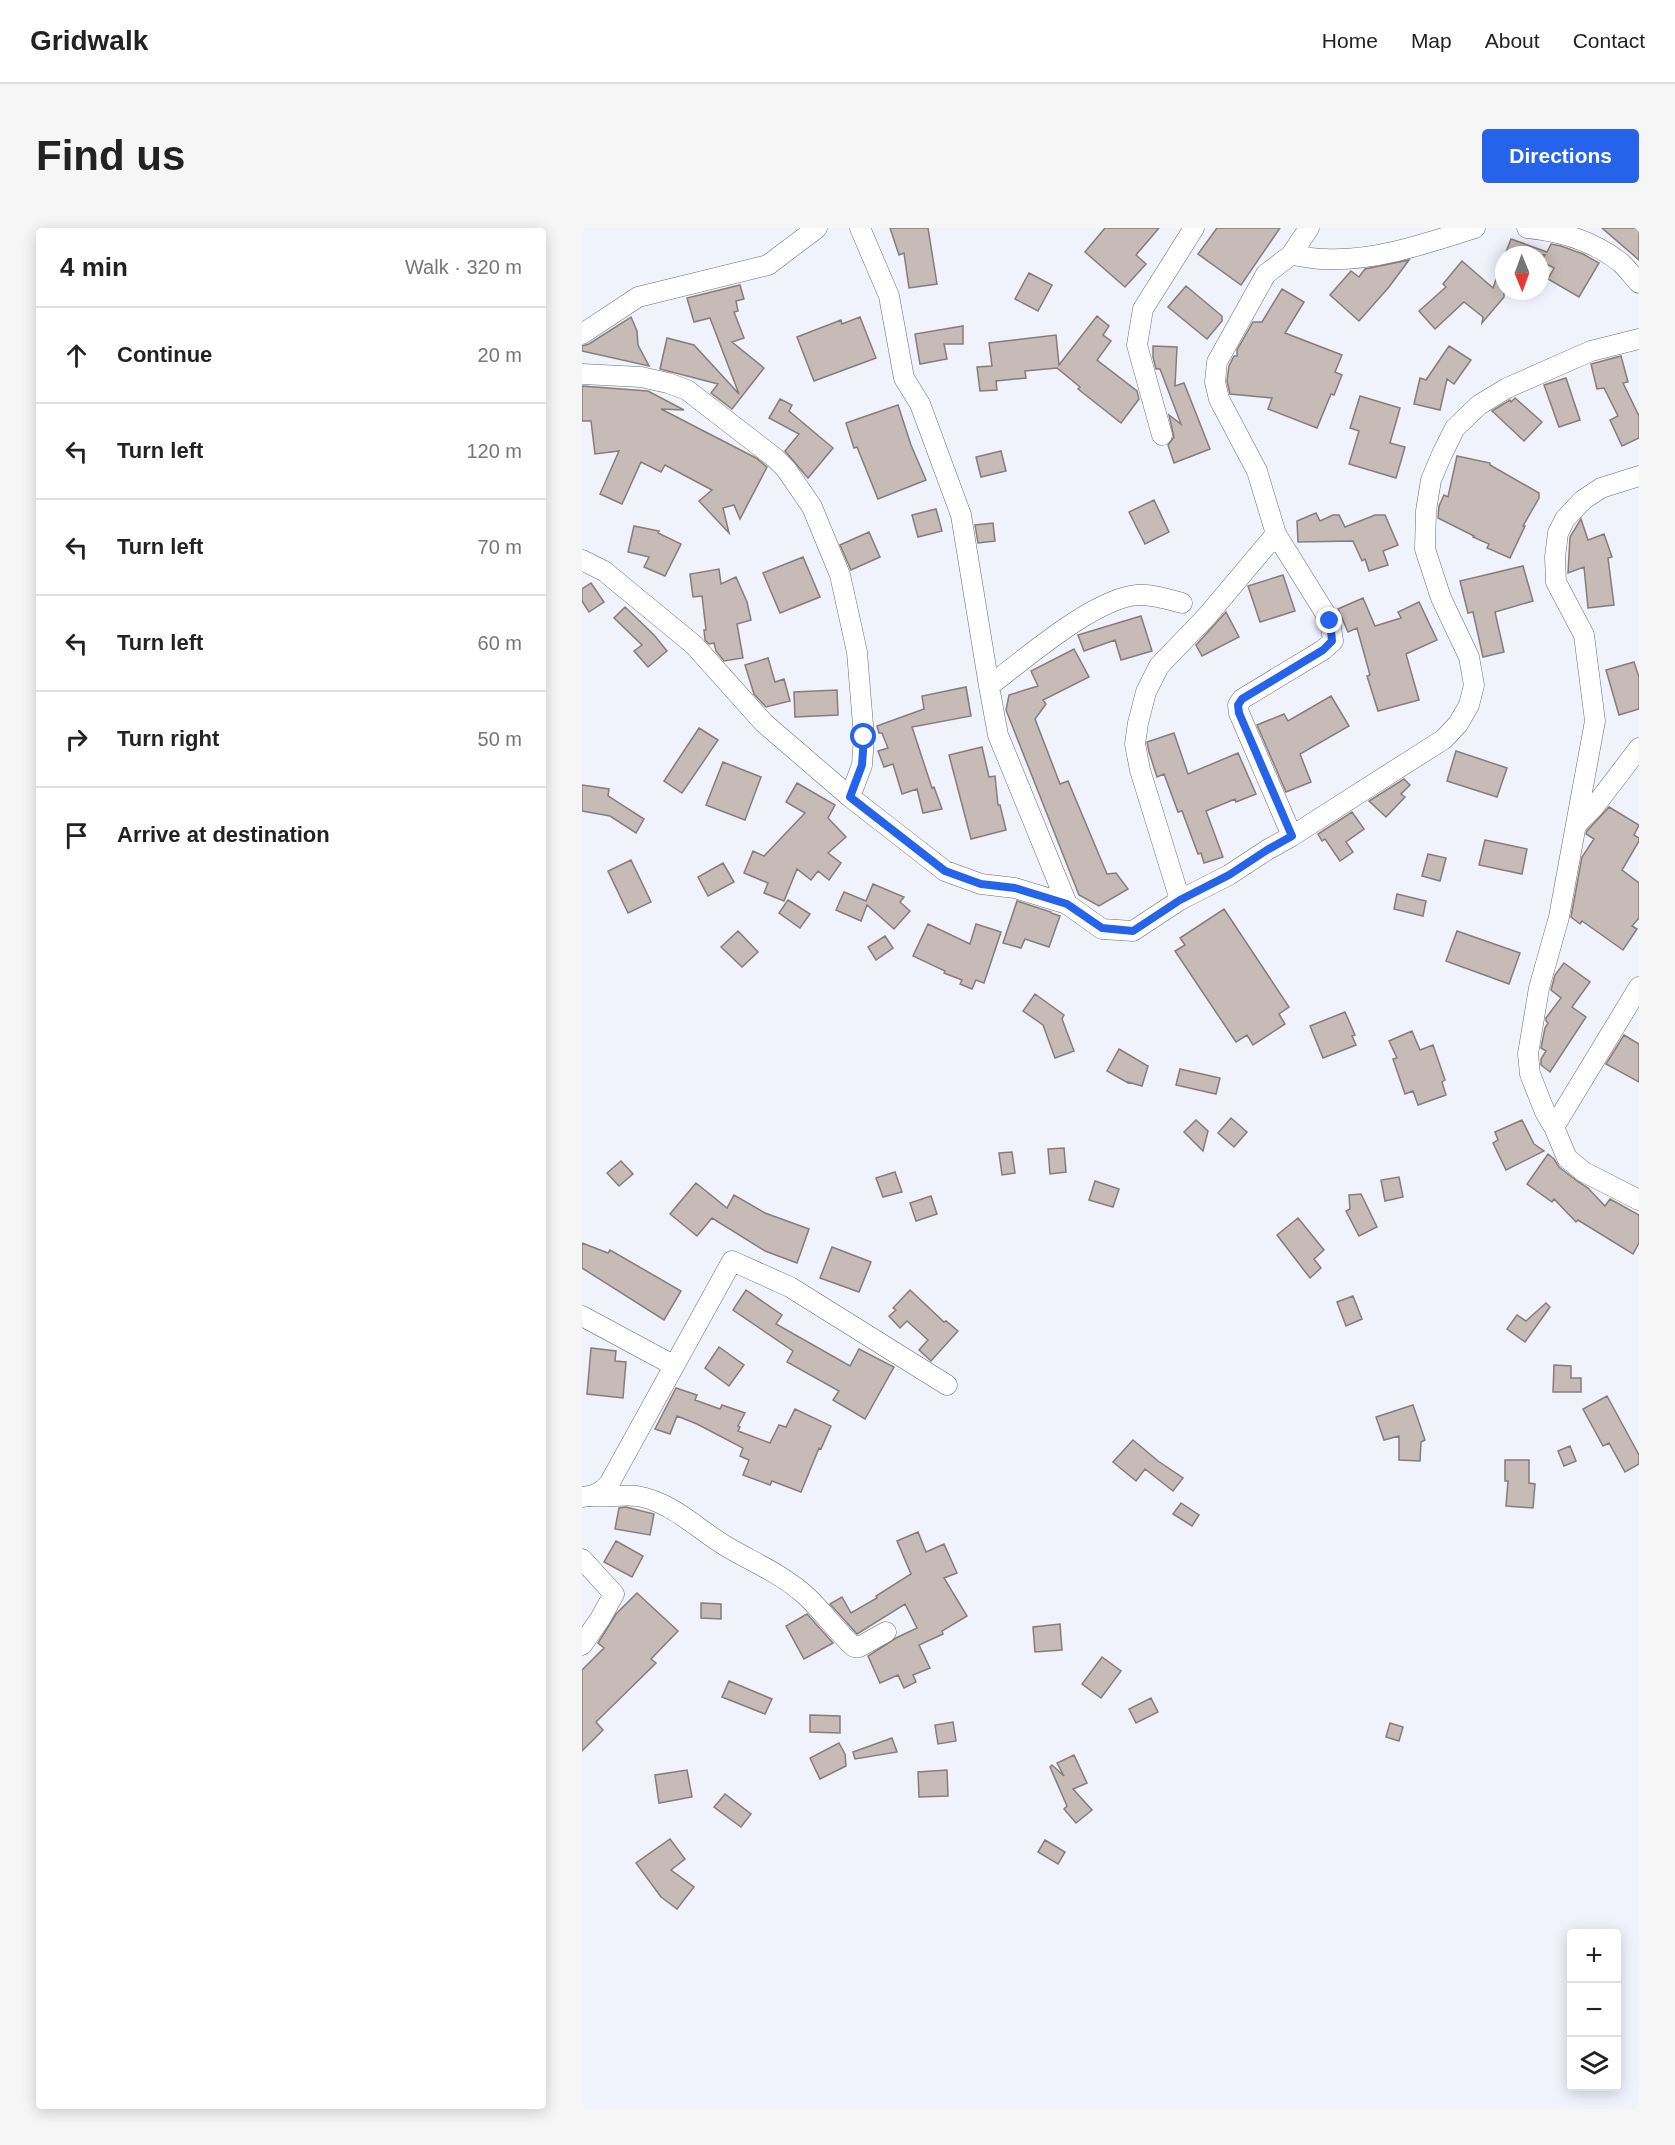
<!DOCTYPE html>
<meta charset="utf-8">
<style>
body{margin:0;font-family:Arial,sans-serif;background:#f6f6f6;color:#222}
.controls{position:absolute;right:18px;bottom:18px;display:grid;overflow:hidden;border-radius:6px;box-shadow:0 3px 15px #0003}
.controls button{width:54px;height:54px;display:grid;place-items:center;padding:0;border:0;border-bottom:2px solid #e0e0e0;background:#fff;color:#222;font:30px sans-serif}
.compass{position:absolute;left:913px;top:18px;width:54px;height:54px;border-radius:50%;background:#fff;box-shadow:0 3px 15px #0003;rotate:179deg}
.stop{position:absolute;width:18px;height:18px;margin:-14px;border:4px solid #2563eb;border-radius:50%;background:#fff}
.stop.end{background:#2563eb;border-color:#fff;box-shadow:0 2px 6px #0008}
.list{margin:0;padding:0;list-style:none}
h2{display:flex;justify-content:space-between;align-items:center;height:78px;margin:0;padding:0 24px;font-size:26px}
h2 small{font-size:20px;font-weight:400;color:#767676}
.list li{display:grid;grid-template-columns:39px 1fr auto;gap:18px;align-items:center;box-sizing:border-box;height:96px;padding:0 24px;border-top:2px solid #e0e0e0}
.list b{display:block;font-size:22px;white-space:nowrap}
.list em{font-size:20px;font-style:normal;color:#767676}
.icon{flex:none;width:33px;height:33px;fill:none;stroke:currentColor;stroke-width:2;stroke-linecap:round;stroke-linejoin:round}
.map{position:relative;flex:none;width:1057px;height:1881px;overflow:hidden;border-radius:6px}
header{display:flex;align-items:center;gap:36px;box-sizing:border-box;height:84px;padding:0 30px;background:#fff;border-bottom:2px solid #e0e0e0}
header strong{font-size:28px}
nav{display:flex;gap:33px;margin-inline-start:auto;font-size:21px}
.intro{display:flex;align-items:center;justify-content:space-between;box-sizing:border-box;height:144px;padding:0 36px}
h1{margin:0;font-size:42px}
.button{padding:15px 27px;border-radius:6px;background:#2563eb;color:#fff;font-size:21px;font-weight:700}
main{display:flex;gap:36px;padding:0 36px}
aside{flex:1;background:#fff;border-radius:6px;box-shadow:0 3px 15px #0003}
.map>svg:first-child{display:block}
.building{fill:#c7bbb7;stroke:#877c79;stroke-width:1.5}
.lines{fill:none;stroke-linecap:round;stroke-linejoin:round}
.minor-casing{stroke:#696b74;stroke-width:21}
.minor{stroke:#fff;stroke-width:20}
.route{stroke:#2563eb;stroke-width:8}
</style>
<header>
<strong>Gridwalk</strong>
<nav><a>Home</a><a>Map</a><a>About</a><a>Contact</a></nav>
</header>
<div class="intro"><h1>Find us</h1><a class="button">Directions</a></div>
<main>
<aside>
<h2>4 min<small>Walk · 320 m</small></h2>
<ul class="list">
<li><svg class="icon" aria-label="ahead" viewBox="0 0 24 24"><path d="M12 20V5M6 11l6-6 6 6"/></svg><div><b>Continue</b></div><em>20 m</em></li>
<li><svg class="icon" aria-label="left" viewBox="0 0 24 24"><path d="M17 20v-9H6M10 6l-5 5 5 5"/></svg><div><b>Turn left</b></div><em>120 m</em></li>
<li><svg class="icon" aria-label="left" viewBox="0 0 24 24"><path d="M17 20v-9H6M10 6l-5 5 5 5"/></svg><div><b>Turn left</b></div><em>70 m</em></li>
<li><svg class="icon" aria-label="left" viewBox="0 0 24 24"><path d="M17 20v-9H6M10 6l-5 5 5 5"/></svg><div><b>Turn left</b></div><em>60 m</em></li>
<li><svg class="icon" aria-label="right" viewBox="0 0 24 24"><path d="M7 20v-9h11M14 6l5 5-5 5"/></svg><div><b>Turn right</b></div><em>50 m</em></li>
<li><svg class="icon" aria-label="arrive" viewBox="0 0 24 24"><path d="M6 21V4h12l-3 4 3 4H6"/></svg><div><b>Arrive at destination</b></div></li>
</ul>
</aside>
<div class="map">
<svg width="1057" height="1881" viewBox="0 0 1057 1881">
<rect width="100%" height="100%" fill="#f0f2fc"/>
<path class="building" d="M 308,0 L 346,0 L 355,56 L 327,60 L 322,25 L 317,27 Z
M 523,0 L 577,0 L 554,27 L 564,36 L 543,59 L 503,24 Z
M 635,0 L 698,0 L 659,57 L 616,26 Z
M 1020,0 L 1057,0 L 1057,32 Z
M 929,11 L 965,24 L 969,16 L 979,18 L 1001,26 L 1017,35 L 997,69 L 966,51 L 972,40 L 959,33 L 963,27 L 923,27 Z
M 827,32 L 807,59 L 777,93 L 748,67 L 769,43 L 777,49 L 783,41 Z
M 880,33 L 911,60 L 920,35 L 922,35 L 922,69 L 900,95 L 901,89 L 882,74 L 853,101 L 837,83 L 864,59 L 861,56 Z
M 447,45 L 470,57 L 456,83 L 433,71 Z
M 158,57 L 162,71 L 154,73 L 156,83 L 152,84 L 162,110 L 150,114 L 182,140 L 150,181 L 129,165 L 136,156 L 78,141 L 85,110 L 112,117 L 157,166 L 128,90 L 112,94 L 105,70 Z
M 604,58 L 640,88 L 640,93 L 625,111 L 586,79 Z
M 700,61 L 722,74 L 703,105 L 760,127 L 753,144 L 760,147 L 752,167 L 749,166 L 735,200 L 686,181 L 690,170 L 648,166 L 645,153 L 647,138 L 652,128 L 655,128 L 655,122 L 671,94 L 680,94 Z
M 515,88 L 527,98 L 521,107 L 529,113 L 515,132 L 555,163 L 557,171 L 539,195 L 496,161 L 498,159 L 475,140 L 443,143 L 444,150 L 414,153 L 415,162 L 398,163 L 395,139 L 410,138 L 407,115 L 474,107 L 477,137 Z
M 49,89 L 55,103 L 56,117 L 67,138 L 0,123 L 0,118 L 7,116 Z
M 278,89 L 294,130 L 232,153 L 215,109 L 259,92 L 260,96 Z
M 381,98 L 381,116 L 362,116 L 365,131 L 338,136 L 333,106 Z
M 571,118 L 595,119 L 593,158 L 602,155 L 628,221 L 592,235 L 586,217 L 592,209 L 587,187 L 599,196 L 578,141 L 574,141 L 571,129 Z
M 867,118 L 889,132 L 872,156 L 865,151 L 858,182 L 832,176 L 838,150 L 844,152 Z
M 1039,128 L 1046,154 L 1041,155 L 1057,188 L 1057,210 L 1040,218 L 1028,192 L 1036,188 L 1022,160 L 1015,161 L 1009,136 Z
M 984,150 L 998,192 L 977,199 L 962,157 Z
M 0,158 L 66,163 L 102,182 L 79,181 L 174,230 L 185,239 L 158,291 L 152,277 L 141,280 L 147,305 L 117,273 L 130,262 L 83,237 L 79,244 L 59,234 L 40,276 L 18,266 L 37,223 L 13,226 L 9,193 L 0,193 Z
M 778,168 L 818,180 L 808,215 L 823,219 L 814,250 L 767,236 L 777,203 L 768,200 Z
M 933,170 L 960,194 L 942,213 L 910,183 L 928,172 L 929,174 Z
M 198,171 L 210,177 L 207,183 L 251,220 L 226,250 L 203,223 L 217,206 L 187,190 Z
M 316,177 L 329,217 L 344,252 L 296,271 L 275,219 L 272,220 L 264,195 Z
M 419,223 L 424,243 L 399,249 L 394,229 Z
M 875,228 L 908,235 L 908,237 L 957,265 L 957,270 L 941,298 L 943,298 L 928,330 L 905,320 L 907,316 L 891,309 L 892,308 L 856,290 L 857,278 L 862,267 L 866,269 Z
M 572,272 L 587,304 L 563,316 L 547,284 Z
M 354,281 L 360,303 L 336,309 L 330,287 Z
M 734,285 L 738,293 L 751,287 L 757,287 L 763,299 L 793,287 L 803,287 L 816,317 L 801,323 L 806,337 L 787,343 L 783,331 L 780,333 L 771,313 L 716,314 L 715,293 Z
M 999,291 L 1006,312 L 1022,306 L 1030,329 L 1026,330 L 1032,377 L 1006,380 L 1002,339 L 986,345 L 988,309 Z
M 411,295 L 413,313 L 396,315 L 393,297 Z
M 52,298 L 77,303 L 76,305 L 99,316 L 83,348 L 62,339 L 67,329 L 46,324 Z
M 287,304 L 298,329 L 269,342 L 258,317 Z
M 221,329 L 238,369 L 198,385 L 181,345 Z
M 941,338 L 951,373 L 913,384 L 922,424 L 901,429 L 891,384 L 886,385 L 878,353 Z
M 137,341 L 139,356 L 154,349 L 165,374 L 169,392 L 155,396 L 161,430 L 142,433 L 134,423 L 132,415 L 127,416 L 123,412 L 122,402 L 124,402 L 120,368 L 111,369 L 108,346 Z
M 701,347 L 713,383 L 678,394 L 666,358 Z
M 9,355 L 22,374 L 7,384 L 0,373 L 0,361 Z
M 781,370 L 793,398 L 819,390 L 816,384 L 837,374 L 855,412 L 824,426 L 837,472 L 796,483 L 785,448 L 788,447 L 775,400 L 766,404 L 756,381 Z
M 43,379 L 72,407 L 85,423 L 66,439 L 52,423 L 60,417 L 32,390 Z
M 644,384 L 657,409 L 620,428 L 614,417 Z
M 559,388 L 570,423 L 539,432 L 533,412 L 502,423 L 496,407 Z
M 492,421 L 507,449 L 461,472 L 464,476 L 453,491 L 478,556 L 486,553 L 525,646 L 534,645 L 546,661 L 517,678 L 497,667 L 424,482 L 427,467 L 456,458 L 449,443 Z
M 186,430 L 193,454 L 202,451 L 208,473 L 184,479 L 172,466 L 163,437 Z
M 1052,434 L 1057,449 L 1057,481 L 1037,487 L 1024,442 Z
M 384,459 L 389,488 L 330,499 L 350,560 L 352,559 L 360,581 L 341,585 L 335,561 L 320,566 L 311,536 L 302,539 L 296,523 L 306,520 L 300,505 L 297,505 L 295,498 L 342,481 L 340,468 Z
M 255,462 L 256,487 L 213,489 L 212,464 Z
M 749,468 L 767,498 L 718,526 L 729,554 L 704,564 L 675,497 L 702,486 L 706,493 Z
M 117,500 L 136,512 L 100,565 L 82,553 Z
M 592,505 L 606,546 L 656,525 L 674,566 L 654,574 L 653,571 L 624,583 L 641,629 L 622,635 L 619,625 L 616,626 L 600,583 L 596,584 L 582,546 L 575,549 L 567,524 L 565,514 Z
M 400,519 L 407,549 L 413,548 L 416,577 L 418,577 L 424,602 L 389,611 L 367,527 Z
M 874,523 L 925,540 L 915,569 L 865,553 Z
M 141,534 L 179,549 L 163,592 L 124,577 Z
M 822,551 L 828,557 L 819,566 L 823,569 L 804,589 L 787,573 Z
M 215,555 L 253,577 L 246,590 L 264,609 L 246,625 L 259,635 L 247,652 L 236,643 L 229,652 L 215,641 L 202,673 L 182,665 L 186,655 L 162,645 L 171,623 L 182,628 L 223,585 L 204,574 Z
M 0,557 L 27,561 L 26,568 L 62,591 L 54,605 L 28,588 L 0,583 Z
M 1027,579 L 1057,597 L 1052,607 L 1057,610 L 1057,613 L 1040,642 L 1057,655 L 1057,690 L 1050,698 L 1055,701 L 1041,722 L 1000,693 L 998,696 L 989,689 L 1000,629 L 1012,611 L 1004,606 L 1005,603 Z
M 770,584 L 782,601 L 764,614 L 771,624 L 758,633 L 743,611 L 740,613 L 736,606 Z
M 903,612 L 945,621 L 940,646 L 897,637 Z
M 846,626 L 864,630 L 858,653 L 840,648 Z
M 49,632 L 69,674 L 46,685 L 26,643 Z
M 141,635 L 152,654 L 126,668 L 116,649 Z
M 291,656 L 322,669 L 318,674 L 328,683 L 312,701 L 285,677 L 279,693 L 254,682 L 262,664 L 284,673 Z
M 815,666 L 844,673 L 841,688 L 812,681 Z
M 206,672 L 228,686 L 218,700 L 197,685 Z
M 435,673 L 469,684 L 469,685 L 478,688 L 467,719 L 443,711 L 439,720 L 421,715 Z
M 642,681 L 707,779 L 697,786 L 703,796 L 671,817 L 665,807 L 654,814 L 593,723 L 603,717 L 598,710 Z
M 346,696 L 388,716 L 394,696 L 419,704 L 402,755 L 394,752 L 390,761 L 378,756 L 380,752 L 362,745 L 363,743 L 331,728 Z
M 156,703 L 176,724 L 160,739 L 139,719 Z
M 875,703 L 938,725 L 927,756 L 864,733 Z
M 303,708 L 311,720 L 294,732 L 286,719 Z
M 982,735 L 1008,754 L 990,779 L 1004,789 L 968,844 L 959,837 L 959,831 L 964,823 L 959,820 L 963,800 L 966,795 L 964,793 L 964,790 L 979,770 L 969,762 L 973,747 Z
M 453,766 L 482,787 L 480,791 L 492,823 L 473,830 L 461,797 L 441,783 Z
M 763,784 L 773,807 L 770,808 L 774,817 L 741,830 L 728,798 Z
M 830,803 L 838,822 L 851,817 L 863,852 L 860,854 L 864,867 L 836,877 L 831,863 L 823,866 L 811,831 L 815,830 L 807,813 Z
M 1042,807 L 1057,816 L 1057,854 L 1024,836 Z
M 537,821 L 566,838 L 560,858 L 546,854 L 546,855 L 525,843 Z
M 598,841 L 638,850 L 634,866 L 594,857 Z
M 649,890 L 665,904 L 652,919 L 636,905 Z
M 614,892 L 626,903 L 621,923 L 602,904 Z
M 940,892 L 952,916 L 962,923 L 924,942 L 911,915 L 916,912 L 913,904 Z
M 482,920 L 484,944 L 468,946 L 466,921 Z
M 430,924 L 433,945 L 420,947 L 417,925 Z
M 966,926 L 972,931 L 977,939 L 995,953 L 1006,960 L 1023,978 L 1028,971 L 1057,987 L 1057,1015 L 1051,1026 L 996,992 L 994,994 L 972,971 L 970,974 L 945,956 Z
M 39,933 L 51,946 L 37,958 L 25,945 Z
M 313,944 L 320,964 L 301,969 L 294,950 Z
M 817,949 L 821,969 L 803,973 L 799,952 Z
M 513,953 L 537,961 L 531,979 L 507,972 Z
M 114,955 L 145,980 L 152,967 L 183,985 L 227,1001 L 215,1035 L 183,1023 L 130,990 L 115,1008 L 88,986 Z
M 779,966 L 795,999 L 777,1008 L 764,983 L 768,981 L 767,967 Z
M 349,968 L 355,986 L 334,993 L 328,975 Z
M 716,990 L 742,1022 L 732,1031 L 739,1040 L 728,1050 L 695,1007 Z
M 0,1015 L 26,1025 L 28,1022 L 99,1063 L 82,1092 L 0,1040 Z
M 250,1019 L 289,1034 L 277,1064 L 238,1050 Z
M 164,1062 L 200,1087 L 194,1096 L 268,1138 L 277,1121 L 312,1139 L 283,1191 L 251,1172 L 257,1163 L 205,1134 L 211,1123 L 151,1082 Z
M 328,1062 L 362,1094 L 364,1093 L 376,1103 L 349,1133 L 337,1122 L 346,1112 L 325,1093 L 318,1100 L 307,1088 L 314,1082 L 311,1080 Z
M 771,1068 L 780,1091 L 764,1098 L 755,1074 Z
M 964,1075 L 968,1079 L 943,1114 L 925,1101 L 935,1087 L 944,1093 Z
M 137,1119 L 162,1137 L 147,1158 L 123,1140 Z
M 9,1120 L 34,1123 L 33,1133 L 44,1134 L 41,1170 L 5,1166 Z
M 972,1137 L 989,1138 L 989,1150 L 999,1150 L 999,1164 L 971,1164 Z
M 94,1160 L 115,1167 L 113,1172 L 138,1181 L 140,1177 L 163,1185 L 156,1198 L 158,1199 L 156,1203 L 188,1215 L 197,1197 L 204,1199 L 213,1181 L 249,1198 L 239,1221 L 237,1220 L 219,1264 L 190,1253 L 188,1257 L 161,1247 L 167,1232 L 158,1228 L 161,1220 L 115,1196 L 95,1188 L 88,1206 L 73,1201 Z
M 1025,1168 L 1057,1227 L 1057,1236 L 1043,1244 L 1027,1215 L 1021,1218 L 1001,1181 Z
M 831,1177 L 843,1212 L 839,1214 L 838,1233 L 817,1232 L 817,1208 L 802,1212 L 794,1189 Z
M 551,1212 L 576,1233 L 601,1250 L 591,1263 L 563,1241 L 554,1253 L 531,1234 Z
M 988,1218 L 994,1233 L 982,1238 L 976,1223 Z
M 923,1232 L 947,1232 L 947,1255 L 953,1256 L 951,1280 L 924,1278 L 926,1253 L 923,1253 Z
M 599,1275 L 617,1287 L 610,1298 L 591,1286 Z
M 44,1279 L 72,1286 L 68,1307 L 33,1301 L 37,1280 Z
M 336,1304 L 344,1324 L 362,1316 L 375,1345 L 362,1350 L 385,1388 L 360,1403 L 361,1406 L 337,1417 L 348,1440 L 331,1447 L 334,1454 L 322,1460 L 316,1447 L 298,1455 L 286,1428 L 314,1410 L 335,1400 L 323,1376 L 275,1406 L 248,1376 L 260,1369 L 269,1385 L 295,1370 L 294,1368 L 329,1346 L 315,1313 Z
M 34,1313 L 61,1328 L 50,1349 L 22,1334 Z
M 55,1365 L 96,1403 L 69,1431 L 74,1435 L 14,1494 L 21,1502 L 0,1523 L 0,1442 L 22,1420 L 16,1415 L 34,1386 Z
M 119,1375 L 139,1376 L 139,1391 L 119,1390 Z
M 225,1386 L 251,1415 L 222,1431 L 204,1398 Z
M 478,1396 L 480,1422 L 453,1424 L 451,1399 Z
M 520,1429 L 539,1443 L 519,1470 L 500,1456 Z
M 147,1453 L 190,1471 L 183,1486 L 140,1469 Z
M 569,1470 L 576,1484 L 554,1495 L 547,1481 Z
M 228,1487 L 258,1488 L 258,1505 L 228,1504 Z
M 371,1494 L 374,1513 L 356,1516 L 353,1497 Z
M 808,1495 L 821,1499 L 817,1513 L 804,1509 Z
M 310,1510 L 315,1524 L 273,1531 L 271,1524 Z
M 257,1515 L 263,1526 L 264,1538 L 238,1551 L 228,1530 Z
M 492,1527 L 505,1555 L 491,1561 L 510,1582 L 494,1595 L 482,1581 L 485,1578 L 468,1539 L 470,1537 L 482,1548 L 475,1535 Z
M 105,1542 L 110,1569 L 77,1575 L 73,1547 Z
M 365,1542 L 366,1568 L 337,1569 L 336,1544 Z
M 143,1566 L 169,1586 L 159,1599 L 132,1579 Z
M 88,1611 L 103,1631 L 89,1642 L 112,1659 L 95,1681 L 79,1669 L 54,1635 Z
M 463,1612 L 483,1624 L 476,1636 L 456,1624 Z"/>
<g class="lines">
<g class="minor-casing">
<path id="minor" d="M 278,0 L 307,68 L 322,150 L 338,176 L 379,287 L 407,458
M 945,0 C 978,3 1011,13 1038,34 C 1045,40 1051,49 1057,55
M 709,27 L 727,0
M 0,106 L 56,69 L 186,37 L 235,0
M 0,146 L 59,149 L 86,155 L 105,162 L 193,230 L 204,241 L 230,279 L 258,347 L 275,424 L 282,509 L 280,537 L 268,569
M 580,207 L 555,117 L 561,81 L 612,0
M 694,306 L 675,243 L 637,171 L 633,154 L 635,134 L 684,46 L 709,27 C 720,28 731,31 742,31 C 791,34 846,15 893,0
M 0,332 L 22,343 L 112,417 L 182,495 L 268,569 L 363,643 L 399,656 L 433,660 L 485,676 L 520,701 L 551,703 L 598,672 L 647,647 L 685,622 L 710,608 L 862,511 L 876,496 L 887,477 L 892,457 L 887,429 L 859,370 L 843,321 L 844,283 L 849,252 L 860,226 L 873,200 L 897,177 L 925,160 L 1009,123 L 1057,111
M 994,597 L 1012,579 L 1057,520
M 598,672 L 558,542 L 553,516 L 556,495 L 564,464 L 577,438 L 625,388 L 694,306 L 748,393 L 751,413 L 741,422 L 660,471 L 656,477 L 657,485 L 710,608
M 485,676 L 416,507 L 407,458 C 443,431 511,371 555,367 C 570,366 586,371 600,375
M 1057,759 L 972,899 L 985,930 L 1002,944 L 1057,972
M 972,899 L 963,884 L 948,846 L 946,826 L 957,760 L 977,689 L 1013,493 L 1002,407 L 974,354 L 973,329 L 976,305 L 983,291 L 1001,272 L 1019,260 L 1057,248
M 0,1088 L 91,1137
M 9,1268 C 24,1270 41,1266 55,1268 C 91,1274 117,1303 147,1320 C 173,1335 199,1346 222,1366 C 240,1382 254,1403 272,1419 L 277,1419 L 304,1404
M 0,1269 C 12,1268 19,1265 27,1256 L 150,1033 L 208,1059 L 365,1157
M 0,1331 L 32,1366 L 18,1391 L 0,1417"/>
</g>
<use href="#minor" class="minor"/>
</g>
<g class="lines">
<path class="route" d="M 282,509 L 280,537 L 268,569 L 363,643 L 399,656 L 433,660 L 485,676 L 520,700 L 551,703 L 598,672 L 647,647 L 685,622 L 710,608 L 657,485 L 656,477 L 660,471 L 741,422 L 750,413 L 748,393"/>
</g>
</svg>
<div class="controls">
<button>+</button>
<button>−</button>
<button><svg class="icon" aria-label="layers" viewBox="0 0 24 24"><path d="M12 4l9 5-9 5-9-5zM3 14l9 5 9-5"/></svg></button>
</div>
<svg class="compass" viewBox="-18 -18 36 36"><path d="M0-13l5 13h-10z" fill="#e53935"/><path d="M0 13l5-13h-10z" fill="#767676"/></svg>
<div class="stop" style="left:282px;top:509px"></div>
<div class="stop end" style="left:748px;top:393px"></div>
</div>
</main>
